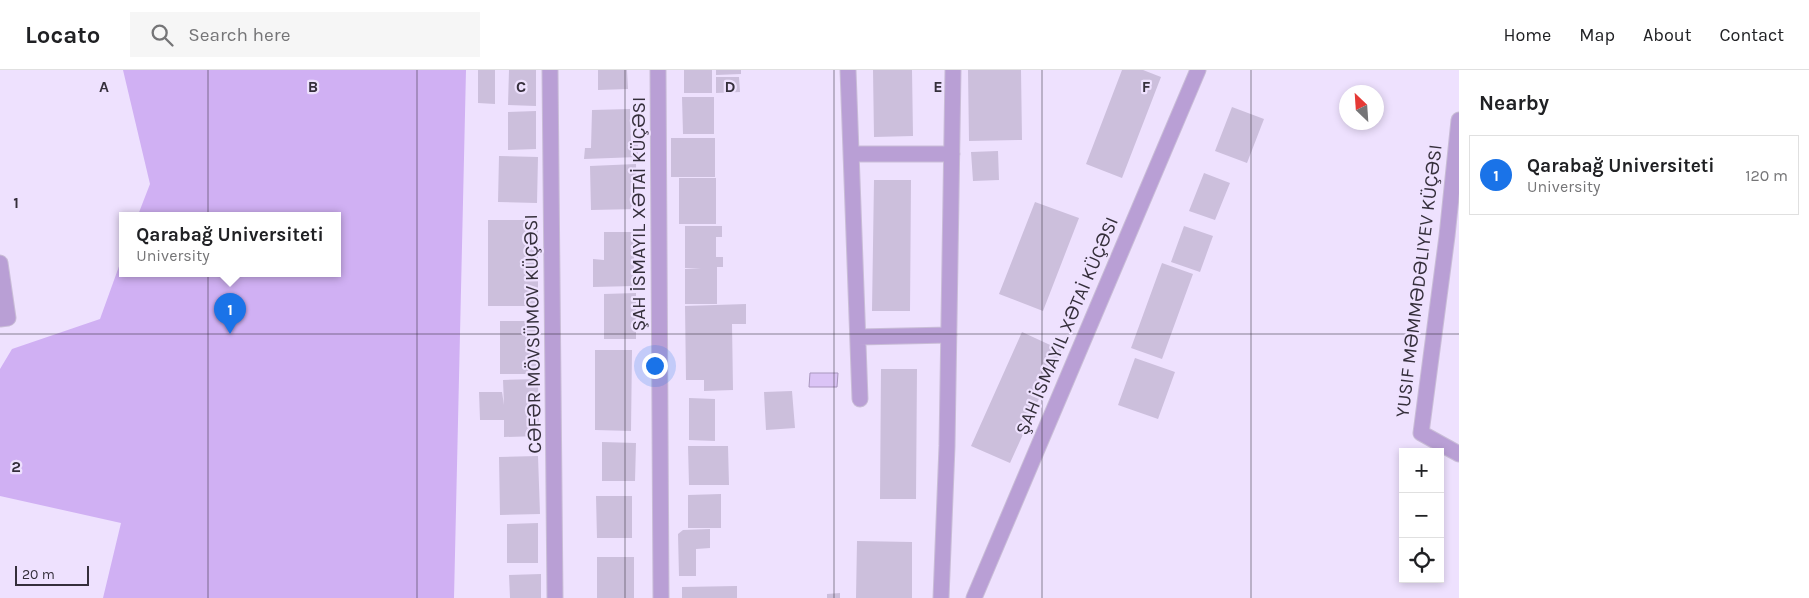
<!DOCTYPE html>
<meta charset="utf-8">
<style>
body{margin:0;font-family:Karla,sans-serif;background:#f6f6f6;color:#202124}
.controls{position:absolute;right:15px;bottom:15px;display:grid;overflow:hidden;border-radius:0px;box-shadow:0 2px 8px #0003}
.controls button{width:45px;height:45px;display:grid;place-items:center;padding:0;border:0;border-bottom:1px solid #e0e0e0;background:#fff;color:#202124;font:25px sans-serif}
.compass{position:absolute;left:1339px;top:15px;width:45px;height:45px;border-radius:50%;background:#fff;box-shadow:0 2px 8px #0003;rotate:335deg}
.scale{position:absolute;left:15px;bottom:12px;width:74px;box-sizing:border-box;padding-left:5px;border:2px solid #352f3b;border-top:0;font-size:14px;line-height:18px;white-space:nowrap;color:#352f3b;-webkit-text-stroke:4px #eee1fe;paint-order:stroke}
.you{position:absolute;left:654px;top:295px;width:18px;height:18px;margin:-12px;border:4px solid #fff;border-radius:50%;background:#1a73e8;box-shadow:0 0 0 8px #1a73e833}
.badge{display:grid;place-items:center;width:32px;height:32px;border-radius:50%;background:#1a73e8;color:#fff;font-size:16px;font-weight:700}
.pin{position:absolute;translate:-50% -41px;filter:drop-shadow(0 1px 2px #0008)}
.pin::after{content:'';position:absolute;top:26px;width:18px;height:15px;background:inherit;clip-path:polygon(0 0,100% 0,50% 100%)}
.popup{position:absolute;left:119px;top:142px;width:222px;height:65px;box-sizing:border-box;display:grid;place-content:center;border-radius:0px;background:#fff;filter:drop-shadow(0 1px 4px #0005);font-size:16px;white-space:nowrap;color:#757577}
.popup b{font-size:19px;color:#202124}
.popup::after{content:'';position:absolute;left:50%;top:100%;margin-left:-10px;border:10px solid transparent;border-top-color:#fff}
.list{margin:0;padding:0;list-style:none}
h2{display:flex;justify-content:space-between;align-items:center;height:65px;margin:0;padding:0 20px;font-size:21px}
h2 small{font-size:16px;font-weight:400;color:#757577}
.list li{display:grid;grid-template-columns:32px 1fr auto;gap:15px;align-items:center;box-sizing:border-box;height:80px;margin:0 10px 10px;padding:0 10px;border:1px solid #e0e0e0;border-radius:0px}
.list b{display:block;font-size:19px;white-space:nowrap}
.list p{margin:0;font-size:16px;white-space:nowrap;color:#757577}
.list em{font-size:16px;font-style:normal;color:#757577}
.icon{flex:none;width:28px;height:28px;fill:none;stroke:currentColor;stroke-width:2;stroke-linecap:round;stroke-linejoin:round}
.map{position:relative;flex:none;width:1459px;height:528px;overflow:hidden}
header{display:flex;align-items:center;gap:30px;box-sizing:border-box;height:70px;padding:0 25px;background:#fff;border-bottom:1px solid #e0e0e0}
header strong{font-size:24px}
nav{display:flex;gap:28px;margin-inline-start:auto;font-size:18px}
.search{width:350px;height:45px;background:#f6f6f6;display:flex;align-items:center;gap:12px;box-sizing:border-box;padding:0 18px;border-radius:0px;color:#757577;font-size:19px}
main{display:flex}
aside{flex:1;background:#fff}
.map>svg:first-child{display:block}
.green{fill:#d0b0f3}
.water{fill:#dbc4f6;stroke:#a997be}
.building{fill:#ccbfdc}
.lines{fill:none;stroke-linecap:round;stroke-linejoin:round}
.minor-casing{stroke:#c9bdd7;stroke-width:17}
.minor{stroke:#b99fd5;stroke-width:15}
.grid{fill:none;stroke:#352f3b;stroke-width:1;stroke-opacity:0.55}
.labels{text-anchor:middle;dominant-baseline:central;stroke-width:4.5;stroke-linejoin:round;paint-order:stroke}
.street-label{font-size:19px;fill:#352f3b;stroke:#eee1fe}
.grid-label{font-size:16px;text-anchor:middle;font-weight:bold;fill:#352f3b;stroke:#eee1fe;stroke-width:4.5;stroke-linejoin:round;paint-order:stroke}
</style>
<header>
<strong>Locato</strong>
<div class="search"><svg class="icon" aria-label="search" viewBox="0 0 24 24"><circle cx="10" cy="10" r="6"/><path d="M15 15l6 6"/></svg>Search here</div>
<nav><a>Home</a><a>Map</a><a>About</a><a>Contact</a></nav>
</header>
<main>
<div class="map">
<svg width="1459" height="528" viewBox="0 0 1459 528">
<rect width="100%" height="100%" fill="#eee1fe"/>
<path class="green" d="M 123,0 L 466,0 L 454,528 L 103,528 L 121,453 L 0,426 L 0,299 L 12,279 L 100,249 L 122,188 L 122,203 L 338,203 L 338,145 L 138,145 L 150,114 Z"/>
<path class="water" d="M 810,303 L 838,303 L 837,317 L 809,317 Z"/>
<path class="building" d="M 478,0 L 495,0 L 495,34 L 478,33 Z
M 509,0 L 536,0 L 536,36 L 508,35 Z
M 598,0 L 627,0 L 628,19 L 598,20 Z
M 684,0 L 712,0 L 712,23 L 684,23 Z
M 716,0 L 741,0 L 741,4 L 716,5 Z
M 873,0 L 912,0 L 913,66 L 874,67 Z
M 968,0 L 1021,0 L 1022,70 L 969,71 Z
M 1122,0 L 1143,0 L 1161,7 L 1122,108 L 1086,94 Z
M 716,7 L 739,7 L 740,22 L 716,23 Z
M 682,27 L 714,27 L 714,64 L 683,64 Z
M 1232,37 L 1264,49 L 1247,93 L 1215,81 Z
M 630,39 L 631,72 L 638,72 L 638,87 L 584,89 L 585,78 L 591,78 L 592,40 Z
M 536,41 L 536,79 L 508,80 L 508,42 Z
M 671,68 L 715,68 L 715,107 L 671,107 Z
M 998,81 L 999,110 L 973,111 L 971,82 Z
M 499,86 L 538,87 L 537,133 L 498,132 Z
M 636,94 L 637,139 L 591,140 L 590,96 Z
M 1204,103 L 1230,113 L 1215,150 L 1189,141 Z
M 679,108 L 716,108 L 716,154 L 679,154 Z
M 874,110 L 911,110 L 910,241 L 872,241 Z
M 1035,132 L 1079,148 L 1043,241 L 999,224 Z
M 488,150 L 538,150 L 538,236 L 488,236 Z
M 685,156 L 722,156 L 722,167 L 716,167 L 716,187 L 723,187 L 723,197 L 717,197 L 717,234 L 685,234 L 685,199 L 701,198 L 685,198 Z
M 1184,156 L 1213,166 L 1200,202 L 1171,192 Z
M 604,162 L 634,162 L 634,216 L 593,217 L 593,189 L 604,190 Z
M 1162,193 L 1193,204 L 1162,289 L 1131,278 Z
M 636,223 L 636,269 L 604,269 L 604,224 Z
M 746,234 L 746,254 L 732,254 L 733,320 L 704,321 L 704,310 L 686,310 L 685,236 Z
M 500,251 L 538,251 L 539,304 L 500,304 Z
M 1022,262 L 1061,280 L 1010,393 L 971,376 Z
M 595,280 L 632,280 L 631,361 L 595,360 Z
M 1135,288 L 1175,302 L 1158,349 L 1118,335 Z
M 881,299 L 917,299 L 916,429 L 880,429 Z
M 538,309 L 539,366 L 504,367 L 504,350 L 480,350 L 479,322 L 502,322 L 504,335 L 503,310 Z
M 792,321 L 795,358 L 766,360 L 764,322 Z
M 689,328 L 715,329 L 715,371 L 689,370 Z
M 602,372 L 636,373 L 635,411 L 602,411 Z
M 688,376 L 728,376 L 729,415 L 689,415 Z
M 538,386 L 540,444 L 500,445 L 499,387 Z
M 721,424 L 721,458 L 688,458 L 688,425 Z
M 596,426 L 632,426 L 632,468 L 597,468 Z
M 538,453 L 538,493 L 507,493 L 507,454 Z
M 710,459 L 710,478 L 696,479 L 696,506 L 679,506 L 678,464 L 683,460 Z
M 857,471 L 912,472 L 912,528 L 856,528 Z
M 597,487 L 634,487 L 634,528 L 597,528 Z
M 541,504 L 541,528 L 510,528 L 509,505 Z
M 737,516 L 737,528 L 682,528 L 682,517 Z
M 840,523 L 840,528 L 827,528 L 827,524 Z"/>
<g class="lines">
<g class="minor-casing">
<path id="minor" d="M 550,0 L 555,528
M 658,0 L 661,528
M 848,0 L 860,329
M 1459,50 L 1447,166 L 1421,363 L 1459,384
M 851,84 L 952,84
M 0,193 L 8,248 L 0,249
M 858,267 L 949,265
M 941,528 L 947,376 L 953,0
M 974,528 L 1198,0"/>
</g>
<use href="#minor" class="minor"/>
</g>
<path class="grid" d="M 208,0 L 208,528M 417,0 L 417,528M 625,0 L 625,528M 834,0 L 834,528M 1042,0 L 1042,528M 1251,0 L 1251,528M 0,264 L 1459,264"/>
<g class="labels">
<g class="street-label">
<text transform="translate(639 144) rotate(-90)">ŞAH İSMAYIL XƏTAİ KÜÇƏSI</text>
<text transform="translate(1419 211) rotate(-83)">YUSIF MƏMMƏDƏLIYEV KÜÇƏSI</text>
<text transform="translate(1067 256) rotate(-67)">ŞAH İSMAYIL XƏTAİ KÜÇƏSI</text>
<text transform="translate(533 264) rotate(-91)">CƏFƏR MÖVSÜMOV KÜÇƏSI</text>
</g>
</g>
<g class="grid-label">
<text x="104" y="22">A</text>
<text x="313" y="22">B</text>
<text x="521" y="22">C</text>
<text x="730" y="22">D</text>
<text x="938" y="22">E</text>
<text x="1146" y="22">F</text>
<text x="16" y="138">1</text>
<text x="16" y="402">2</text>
</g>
</svg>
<div class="controls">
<button>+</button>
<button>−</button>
<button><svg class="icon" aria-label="locate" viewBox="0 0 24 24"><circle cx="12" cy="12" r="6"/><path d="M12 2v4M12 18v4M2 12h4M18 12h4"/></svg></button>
</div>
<svg class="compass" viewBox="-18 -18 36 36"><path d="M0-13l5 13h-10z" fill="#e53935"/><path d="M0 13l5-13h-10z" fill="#757577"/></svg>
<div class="scale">20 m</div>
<div class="you"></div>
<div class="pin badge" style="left:230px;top:264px">1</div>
<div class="popup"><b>Qarabağ Universiteti</b>University</div>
</div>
<aside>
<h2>Nearby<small></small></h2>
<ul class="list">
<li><span class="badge">1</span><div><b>Qarabağ Universiteti</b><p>University</p></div><em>120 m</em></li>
</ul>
</aside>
</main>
